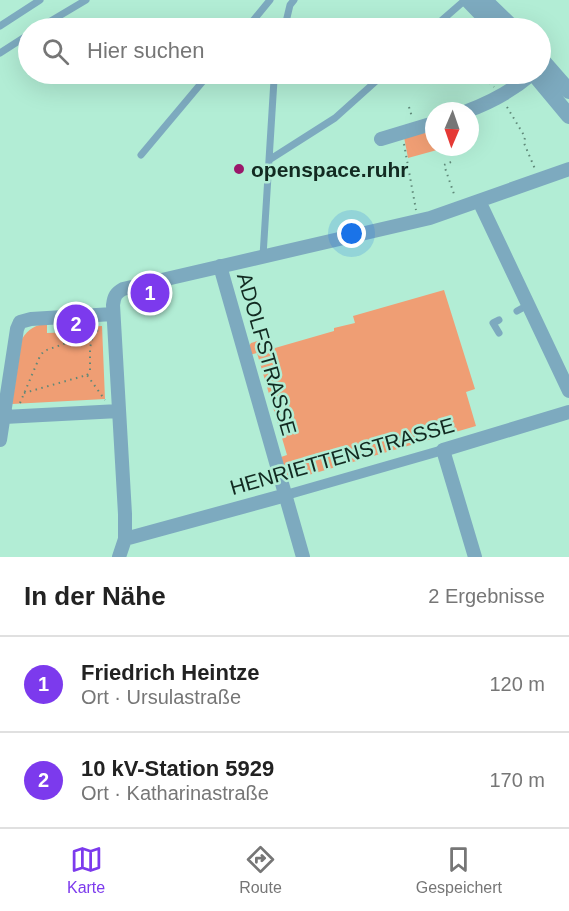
<!DOCTYPE html>
<html lang="de">
<meta charset="utf-8">
<style>
body{margin:0;font-family:Arial,sans-serif;background:#f6f6f6;color:#222}
.compass{position:absolute;left:425px;top:102px;width:54px;height:54px;border-radius:50%;background:#fff;box-shadow:0 6px 24px #0002;rotate:182deg}
.you{position:absolute;left:352px;top:234px;width:21px;height:21px;margin:-15px;border:4px solid #fff;border-radius:50%;background:#1a73e8;box-shadow:0 0 0 9px #1a73e833}
.badge{display:grid;place-items:center;width:39px;height:39px;border-radius:50%;background:#7c3aed;color:#fff;font-size:20px;font-weight:700}
.pin{position:absolute;translate:-50% -50%;border:3px solid #fff;box-shadow:0 2px 6px #0006}
.list{margin:0;padding:0;list-style:none}
h2{display:flex;justify-content:space-between;align-items:center;height:78px;margin:0;padding:0 24px;font-size:26px}
h2 small{font-size:20px;font-weight:400;color:#767676}
.list li{display:grid;grid-template-columns:39px 1fr auto;gap:18px;align-items:center;box-sizing:border-box;height:96px;padding:0 24px;border-top:2px solid #e0e0e0}
.list b{display:block;font-size:22px;white-space:nowrap}
.list p{margin:0;font-size:20px;white-space:nowrap;color:#767676}
.list em{font-size:20px;font-style:normal;color:#767676}
.icon{flex:none;width:33px;height:33px;fill:none;stroke:currentColor;stroke-width:2;stroke-linecap:round;stroke-linejoin:round}
.map{position:relative;flex:none;width:569px;height:557px;overflow:hidden}
.search{position:absolute;background:#fff;box-shadow:0 6px 24px #0002;left:18px;right:18px;top:18px;height:66px;display:flex;align-items:center;gap:15px;box-sizing:border-box;padding:0 21px;border-radius:33px;color:#767676;font-size:22px}
.sheet{height:270px;background:#fff}
nav{display:flex;justify-content:space-around;align-items:center;box-sizing:border-box;height:84px;border-top:2px solid #e0e0e0;background:#fff;font-size:16px;color:#767676}
nav a{display:grid;justify-items:center;gap:3px}
nav .on{color:#7c3aed}
.map>svg:first-child{display:block}
.green{fill:#ef9e74}
.lines{fill:none;stroke-linecap:round;stroke-linejoin:round}
.path{stroke:#5f8878;stroke-width:2;stroke-dasharray:1.5 4.5;stroke-linecap:butt}
.service{stroke:#7daabf;stroke-width:7}
.pedestrian{stroke:#7daabf;stroke-width:10}
.minor{stroke:#7daabf;stroke-width:14}
.tertiary{stroke:#7daabf;stroke-width:16}
.poi-dot{fill:#9a176a;stroke:#b2edd5;stroke-width:2}
.labels{text-anchor:middle;dominant-baseline:central;stroke-width:5;stroke-linejoin:round;paint-order:stroke}
.poi-label{font-size:21px;font-weight:bold;fill:#122a21;stroke:#b2edd5;text-anchor:start}
.street-label{font-size:21px;fill:#122a21;stroke:#b2edd5}
</style>
<div class="map">
<svg width="569" height="557" viewBox="0 0 569 557">
<rect width="100%" height="100%" fill="#b2edd5"/>
<path class="green" d="M 432,129 L 434,138 L 434,147 L 436,147 L 437,150 L 408,158 L 404,137 Z
M 444,290 L 475,389 L 466,392 L 476,426 L 288,481 L 281,457 L 287,455 L 257,353 L 249,355 L 248,348 L 251,343 L 267,338 L 275,348 L 334,331 L 334,328 L 355,323 L 353,316 Z
M 47,323 L 47,333 L 73,332 L 73,328 L 102,326 L 105,399 L 12,404 L 22,339 C 28,329 36,325 47,323 Z"/>
<g class="lines">
<path class="path" d="M 458,28 L 467,20
M 481,74 L 494,87
M 409,107 L 412,117
M 507,107 L 525,137 L 524,143 L 535,169
M 404,144 L 416,210
M 451,162 L 444,165 L 455,197
M 87,375 L 90,371 L 90,348 L 93,335
M 24,393 L 87,375 L 105,400
M 20,403 L 40,356 L 44,351 L 94,333 L 101,328"/>
<path class="service" d="M 0,26 L 40,0
M 285,26 L 290,5 L 294,0
M 39,28 L 86,0
M 247,28 L 270,0
M 433,28 L 465,0
M 0,53 L 28,35
M 141,155 L 209,74
M 269,160 L 274,80
M 263,256 L 269,160 L 335,118 L 384,74
M 517,311 L 528,305
M 499,333 L 493,323 L 499,320"/>
<path class="pedestrian" d="M 286,495 L 443,450"/>
<path class="minor" d="M 467,111 C 492,102 512,91 532,74
M 381,139 L 434,123
M 479,201 L 569,391
M 220,266 L 303,557
M 4,417 L 119,411
M 0,440 L 17,329 L 20,322 L 31,319 L 113,314
M 125,539 L 286,495
M 119,557 L 125,539 L 125,514 L 113,305 C 114,296 116,293 123,289 L 430,218 L 569,169
M 475,557 L 443,450 L 569,412"/>
<path class="tertiary" d="M 468,0 L 495,28
M 484,0 L 513,28
M 540,58 L 569,91
M 534,74 L 569,116"/>
</g>
<circle class="poi-dot" cx="239" cy="169" r="6"/>
<g class="labels">
<g class="poi-label">
<text x="251" y="169">openspace.ruhr</text>
</g>
<g class="street-label">
<text transform="translate(267 354) rotate(74)">ADOLFSTRASSE</text>
<text transform="translate(342 456) rotate(-16)">HENRIETTENSTRASSE</text>
</g>
</g>
</svg>
<svg class="compass" viewBox="-18 -18 36 36"><path d="M0-13l5 13h-10z" fill="#e53935"/><path d="M0 13l5-13h-10z" fill="#767676"/></svg>
<div class="you"></div>
<div class="pin badge" style="left:150px;top:293px">1</div>
<div class="pin badge" style="left:76px;top:324px">2</div>
<div class="search"><svg class="icon" aria-label="search" viewBox="0 0 24 24"><circle cx="10" cy="10" r="6"/><path d="M15 15l6 6"/></svg>Hier suchen</div>
</div>
<section class="sheet">
<h2>In der Nähe<small>2 Ergebnisse</small></h2>
<ul class="list">
<li><span class="badge">1</span><div><b>Friedrich Heintze</b><p>Ort · Ursulastraße</p></div><em>120 m</em></li>
<li><span class="badge">2</span><div><b>10 kV-Station 5929</b><p>Ort · Katharinastraße</p></div><em>170 m</em></li>
</ul>
</section>
<nav>
<a class="on"><svg class="icon" aria-label="map" viewBox="0 0 24 24"><path d="M3 6l6-2 6 2 6-2v14l-6 2-6-2-6 2zM9 4v14M15 6v14"/></svg>Karte</a>
<a><svg class="icon" aria-label="directions" viewBox="0 0 24 24"><path d="M12 3l9 9-9 9-9-9zM9 14v-3h6M13 9l2 2-2 2"/></svg>Route</a>
<a><svg class="icon" aria-label="saved" viewBox="0 0 24 24"><path d="M7 4h10v16l-5-4-5 4z"/></svg>Gespeichert</a>
</nav>
